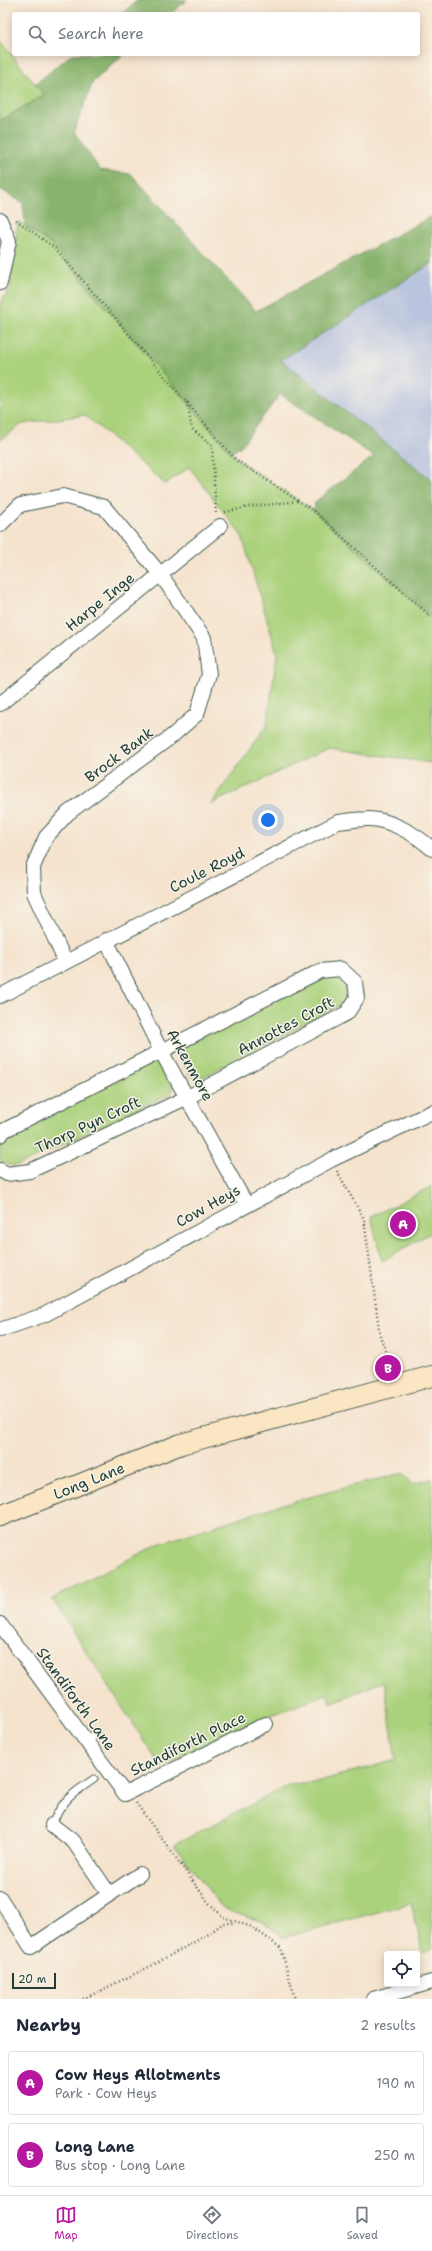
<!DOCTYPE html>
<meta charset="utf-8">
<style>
body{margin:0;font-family:"Shantell Sans",sans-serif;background:#f6f6f7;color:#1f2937}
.controls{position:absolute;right:12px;bottom:12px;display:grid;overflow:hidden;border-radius:4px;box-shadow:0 2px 10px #0003}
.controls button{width:36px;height:36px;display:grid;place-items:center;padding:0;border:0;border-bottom:1px solid #e0e1e3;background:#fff;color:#1f2937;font:20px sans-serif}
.scale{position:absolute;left:12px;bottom:10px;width:44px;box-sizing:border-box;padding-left:4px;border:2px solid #1f3d34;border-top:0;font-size:11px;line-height:14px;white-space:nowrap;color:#1f3d34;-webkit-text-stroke:3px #f7f3e8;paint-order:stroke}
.you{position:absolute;left:268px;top:820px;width:14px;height:14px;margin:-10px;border:3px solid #fff;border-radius:50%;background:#1a73e8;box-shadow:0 0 0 6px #1a73e833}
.badge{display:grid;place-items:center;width:26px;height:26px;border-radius:50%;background:#b5179e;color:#fff;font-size:13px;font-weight:700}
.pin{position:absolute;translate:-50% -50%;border:2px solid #fff;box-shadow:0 1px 4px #0006}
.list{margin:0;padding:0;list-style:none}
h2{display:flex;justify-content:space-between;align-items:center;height:52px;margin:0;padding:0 16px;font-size:17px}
h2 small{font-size:13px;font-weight:400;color:#747a83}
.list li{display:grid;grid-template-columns:26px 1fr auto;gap:12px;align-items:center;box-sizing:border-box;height:64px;margin:0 8px 8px;padding:0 8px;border:1px solid #e0e1e3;border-radius:4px}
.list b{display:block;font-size:15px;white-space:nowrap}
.list p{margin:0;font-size:13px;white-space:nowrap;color:#747a83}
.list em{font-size:13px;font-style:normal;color:#747a83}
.icon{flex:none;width:22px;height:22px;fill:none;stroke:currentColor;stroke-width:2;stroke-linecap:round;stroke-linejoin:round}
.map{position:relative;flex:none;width:432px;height:1999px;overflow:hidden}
.search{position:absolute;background:#fff;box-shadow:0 2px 10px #0003;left:12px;right:12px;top:12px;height:44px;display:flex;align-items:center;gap:10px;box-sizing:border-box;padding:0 14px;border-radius:4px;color:#747a83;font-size:15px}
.sheet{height:196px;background:#fff}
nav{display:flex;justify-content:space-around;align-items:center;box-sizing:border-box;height:56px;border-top:1px solid #e0e1e3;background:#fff;font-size:11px;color:#747a83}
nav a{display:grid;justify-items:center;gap:2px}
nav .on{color:#b5179e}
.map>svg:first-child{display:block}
.industrial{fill:#bac4de}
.green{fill:#aad17c;stroke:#648758}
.forest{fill:#87b36c;stroke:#537850}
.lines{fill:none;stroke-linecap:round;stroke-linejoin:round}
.lane-casing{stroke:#3f564b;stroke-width:9}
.street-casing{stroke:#3f564b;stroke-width:16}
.secondary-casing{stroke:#3f564b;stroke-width:22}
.path{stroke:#3f564b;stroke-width:2.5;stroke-dasharray:1 3;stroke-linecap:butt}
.lane{stroke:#fff;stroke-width:7}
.street{stroke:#fff;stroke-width:14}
.secondary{stroke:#fbe6c4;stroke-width:20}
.labels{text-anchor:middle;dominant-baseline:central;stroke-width:3;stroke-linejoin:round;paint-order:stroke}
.street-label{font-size:15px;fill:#1f3d34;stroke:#f7f3e8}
</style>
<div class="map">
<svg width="432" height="1999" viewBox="0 0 432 1999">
<rect width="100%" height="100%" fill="#f7f3e8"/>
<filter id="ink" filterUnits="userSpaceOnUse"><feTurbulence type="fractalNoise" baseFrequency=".025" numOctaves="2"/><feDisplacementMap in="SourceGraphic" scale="8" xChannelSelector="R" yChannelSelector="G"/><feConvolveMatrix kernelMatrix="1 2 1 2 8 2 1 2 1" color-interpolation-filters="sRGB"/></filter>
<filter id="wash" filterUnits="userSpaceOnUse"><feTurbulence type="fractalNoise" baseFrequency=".012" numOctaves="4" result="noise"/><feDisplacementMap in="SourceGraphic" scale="16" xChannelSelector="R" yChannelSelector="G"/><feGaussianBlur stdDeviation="0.9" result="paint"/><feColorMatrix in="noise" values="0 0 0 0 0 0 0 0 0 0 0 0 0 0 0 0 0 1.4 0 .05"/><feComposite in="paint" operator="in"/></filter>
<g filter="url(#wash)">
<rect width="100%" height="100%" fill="#f5e3cd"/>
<path class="industrial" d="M 432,263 L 432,480 L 281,360 Z"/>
<path class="green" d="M 0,40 L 44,95 L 0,121 Z
M 18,221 L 53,246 L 238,460 L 314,511 L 432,618 L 432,763 L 329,748 L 211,804 L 267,725 L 277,653 L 242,536 L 189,467 L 165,484 L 85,415 L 22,424 L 0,440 L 0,304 L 10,288 Z
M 338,974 L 348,980 L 350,992 L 344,1003 L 199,1079 L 191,1076 L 178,1055 L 182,1047 L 328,975 Z
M 154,1062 L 160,1065 L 173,1088 L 171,1094 L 19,1165 L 12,1166 L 0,1161 L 0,1142 L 6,1136 Z
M 432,1186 L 432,1232 L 382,1261 L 371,1217 Z
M 402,1473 L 413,1484 L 432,1479 L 432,1949 L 423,1953 L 411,1903 L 282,1938 C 263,1914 243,1921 221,1906 L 174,1845 L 289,1785 L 312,1783 L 396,1760 L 384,1681 L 331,1703 L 327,1694 L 256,1721 L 161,1767 L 52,1599 L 158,1544 L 279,1505 Z"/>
<path class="forest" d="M 138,0 L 187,0 L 170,14 L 121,14 Z
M 72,54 L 124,54 L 93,82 L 74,132 L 100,170 L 131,174 L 256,311 L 432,216 L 432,263 L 281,360 L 432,480 L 432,618 L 314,511 L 315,502 L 374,456 L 280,394 L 241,446 L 231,453 L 53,246 L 25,225 L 23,203 L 0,189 L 0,121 L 44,95 L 35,84 Z"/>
</g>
<g filter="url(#ink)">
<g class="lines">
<g class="lane-casing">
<path id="lane" d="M 86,1740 L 97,1733
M 52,1825 C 61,1801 73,1793 94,1779"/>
</g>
<g class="street-casing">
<path id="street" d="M 0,220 L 9,241 L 0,283
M 0,525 L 20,505 L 63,496 L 104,507 L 161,575 L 204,638 L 209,674 L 197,714 L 172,736 L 68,813 L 46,837 L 33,867 L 34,893 L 65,961
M 0,704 L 220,526
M 106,940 L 161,1051 L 246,1204
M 0,996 L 338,822 C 348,821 357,819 367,819 C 388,818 417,835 432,849
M 0,1135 L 5,1130 L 320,971 L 341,969 L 355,982 L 357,998 L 347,1013 L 188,1097 L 30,1171 L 7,1174 L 0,1170
M 0,1330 L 44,1315 L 331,1160 L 432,1112
M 0,1624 L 125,1794 L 266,1724
M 52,1825 L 74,1842 L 109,1894
M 0,1898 L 31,1947 L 140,1874
M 373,1999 L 432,1982"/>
</g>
<g class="secondary-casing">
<path id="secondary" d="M 0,1516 L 181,1444 L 432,1376"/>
</g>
<path class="path" d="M 16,220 L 56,249 L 236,460 L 314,511 L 432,618
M 187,402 L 192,429 L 212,445 L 216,514
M 225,512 L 248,507 L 299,501
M 337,1171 L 364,1219 L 380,1336 L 392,1370
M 136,1803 L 208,1902 L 223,1917 L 252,1927 L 281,1948 L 295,1999
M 83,1999 L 149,1967 L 209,1934 L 223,1923 L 235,1923"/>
<use href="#lane" class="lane"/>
<use href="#street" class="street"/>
<use href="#secondary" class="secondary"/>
</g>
</g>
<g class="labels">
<g class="street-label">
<text transform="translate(100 602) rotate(-39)">Harpe Inge</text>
<text transform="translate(119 755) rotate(-37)">Brock Bank</text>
<text transform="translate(207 870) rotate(-27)">Coule Royd</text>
<text transform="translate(286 1026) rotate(-28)">Annottes Croft</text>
<text transform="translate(190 1065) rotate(61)">Arkenmore</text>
<text transform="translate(88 1125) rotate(-25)">Thorp Pyn Croft</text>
<text transform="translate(208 1206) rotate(-29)">Cow Heys</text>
<text transform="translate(89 1481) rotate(-22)">Long Lane</text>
<text transform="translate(76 1699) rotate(54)">Standiforth Lane</text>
<text transform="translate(188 1744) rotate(-26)">Standiforth Place</text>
</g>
</g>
</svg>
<div class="controls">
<button><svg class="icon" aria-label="locate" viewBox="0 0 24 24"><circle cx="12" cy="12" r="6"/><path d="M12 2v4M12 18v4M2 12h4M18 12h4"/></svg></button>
</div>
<div class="scale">20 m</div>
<div class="you"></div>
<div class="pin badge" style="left:403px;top:1224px">A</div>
<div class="pin badge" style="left:388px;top:1368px">B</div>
<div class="search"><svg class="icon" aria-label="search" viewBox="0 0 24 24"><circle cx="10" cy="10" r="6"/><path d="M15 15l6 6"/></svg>Search here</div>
</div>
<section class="sheet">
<h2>Nearby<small>2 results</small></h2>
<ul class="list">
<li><span class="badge">A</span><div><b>Cow Heys Allotments</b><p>Park · Cow Heys</p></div><em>190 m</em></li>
<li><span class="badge">B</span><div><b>Long Lane</b><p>Bus stop · Long Lane</p></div><em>250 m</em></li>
</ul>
</section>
<nav>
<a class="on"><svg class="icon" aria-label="map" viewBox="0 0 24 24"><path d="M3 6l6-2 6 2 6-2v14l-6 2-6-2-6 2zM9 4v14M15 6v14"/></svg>Map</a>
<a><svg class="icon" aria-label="directions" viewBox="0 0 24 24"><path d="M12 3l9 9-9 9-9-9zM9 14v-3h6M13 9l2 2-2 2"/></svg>Directions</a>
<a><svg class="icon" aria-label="saved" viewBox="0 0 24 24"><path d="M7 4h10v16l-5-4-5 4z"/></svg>Saved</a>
</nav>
